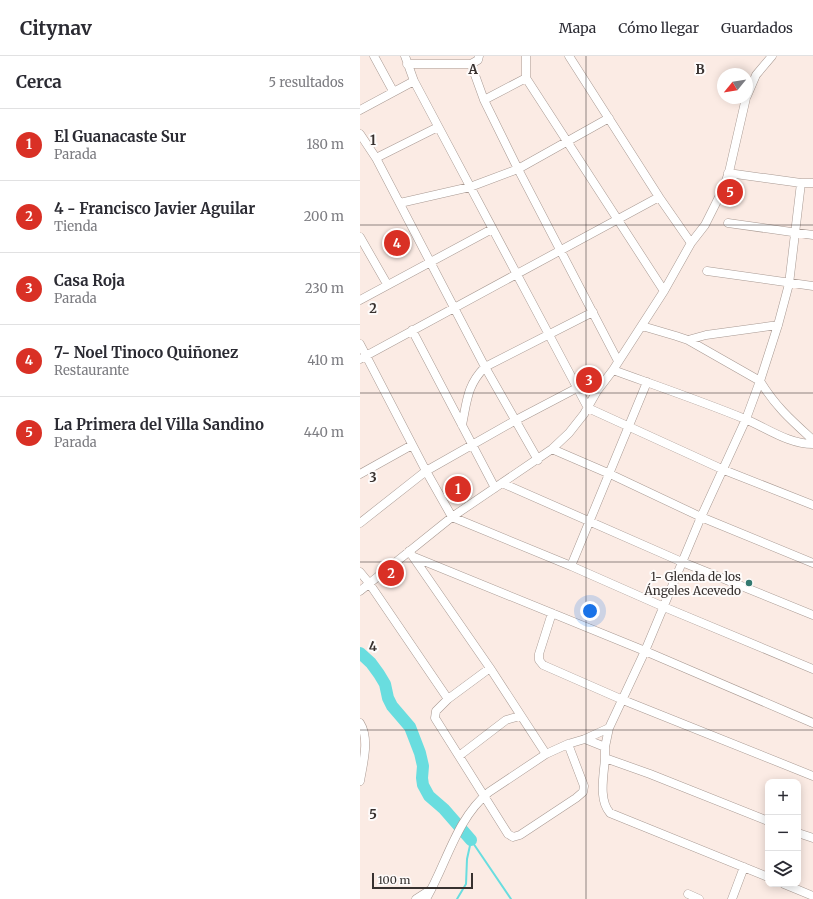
<!DOCTYPE html>
<html lang="es">
<meta charset="utf-8">
<style>
body{margin:0;font-family:Merriweather,serif;background:#f2f2f3;color:#2b2b33}
.controls{position:absolute;right:12px;bottom:12px;display:grid;overflow:hidden;border-radius:8px;box-shadow:0 2px 10px #0003}
.controls button{width:36px;height:36px;display:grid;place-items:center;padding:0;border:0;border-bottom:1px solid #e1e1e2;background:#fff;color:#2b2b33;font:20px sans-serif}
.compass{position:absolute;left:357px;top:12px;width:36px;height:36px;border-radius:50%;background:#fff;box-shadow:0 2px 10px #0003;rotate:240deg}
.scale{position:absolute;left:12px;bottom:10px;width:101px;box-sizing:border-box;padding-left:4px;border:2px solid #37312f;border-top:0;font-size:11px;line-height:14px;white-space:nowrap;color:#37312f;-webkit-text-stroke:3px #fefbfa;paint-order:stroke}
.you{position:absolute;left:230px;top:555px;width:14px;height:14px;margin:-10px;border:3px solid #fff;border-radius:50%;background:#1a73e8;box-shadow:0 0 0 6px #1a73e833}
.badge{display:grid;place-items:center;width:26px;height:26px;border-radius:50%;background:#d93025;color:#fff;font-size:13px;font-weight:700}
.pin{position:absolute;translate:-50% -50%;border:2px solid #fff;box-shadow:0 1px 4px #0006}
.list{margin:0;padding:0;list-style:none}
h2{display:flex;justify-content:space-between;align-items:center;height:52px;margin:0;padding:0 16px;font-size:17px}
h2 small{font-size:13px;font-weight:400;color:#7c7c81}
.list li{display:grid;grid-template-columns:26px 1fr auto;gap:12px;align-items:center;box-sizing:border-box;height:72px;padding:0 16px;border-top:1px solid #e1e1e2}
.list b{display:block;font-size:15px;white-space:nowrap}
.list p{margin:0;font-size:13px;white-space:nowrap;color:#7c7c81}
.list em{font-size:13px;font-style:normal;color:#7c7c81}
.icon{flex:none;width:22px;height:22px;fill:none;stroke:currentColor;stroke-width:2;stroke-linecap:round;stroke-linejoin:round}
.map{position:relative;flex:none;width:453px;height:843px;overflow:hidden}
header{display:flex;align-items:center;gap:24px;box-sizing:border-box;height:56px;padding:0 20px;background:#fff;border-bottom:1px solid #e1e1e2}
header strong{font-size:19px}
nav{display:flex;gap:22px;margin-inline-start:auto;font-size:14px}
main{display:flex}
aside{flex:1;background:#fff}
.map>svg:first-child{display:block}
.lines{fill:none;stroke-linecap:round;stroke-linejoin:round}
.stream{stroke:#69dddf;stroke-width:2}
.river{stroke:#69dddf;stroke-width:12}
.street-casing{stroke:#a89992;stroke-width:9}
.street{stroke:#fff;stroke-width:8}
.grid{fill:none;stroke:#37312f;stroke-width:1;stroke-opacity:0.55}
.poi-dot{fill:#337970;stroke:#fefbfa;stroke-width:1.5}
.labels{text-anchor:middle;dominant-baseline:central;stroke-width:4;stroke-linejoin:round;paint-order:stroke}
.poi-label{font-size:12px;fill:#37312f;stroke:#fefbfa;text-anchor:end}
.grid-label{font-size:13px;text-anchor:middle;font-weight:bold;fill:#37312f;stroke:#fefbfa;stroke-width:4;stroke-linejoin:round;paint-order:stroke}
</style>
<header>
<strong>Citynav</strong>
<nav><a>Mapa</a><a>Cómo llegar</a><a>Guardados</a></nav>
</header>
<main>
<aside>
<h2>Cerca<small>5 resultados</small></h2>
<ul class="list">
<li><span class="badge">1</span><div><b>El Guanacaste Sur</b><p>Parada</p></div><em>180 m</em></li>
<li><span class="badge">2</span><div><b>4 - Francisco Javier Aguilar</b><p>Tienda</p></div><em>200 m</em></li>
<li><span class="badge">3</span><div><b>Casa Roja</b><p>Parada</p></div><em>230 m</em></li>
<li><span class="badge">4</span><div><b>7- Noel Tinoco Quiñonez</b><p>Restaurante</p></div><em>410 m</em></li>
<li><span class="badge">5</span><div><b>La Primera del Villa Sandino</b><p>Parada</p></div><em>440 m</em></li>
</ul>
</aside>
<div class="map">
<svg width="453" height="843" viewBox="0 0 453 843">
<rect width="100%" height="100%" fill="#fbebe4"/>
<g class="lines">
<path class="stream" d="M 111,784 L 151,843
M 97,843 L 106,828 L 107,803 L 111,785"/>
<path class="river" d="M 0,597 L 11,607 L 19,618 L 25,628 L 28,642 L 32,650 L 50,671 L 60,697 L 63,710 L 62,722 L 63,729 L 69,740 L 84,753 L 111,784"/>
<g class="street-casing">
<path id="street" d="M 14,0 L 33,35
M 166,0 L 166,22
M 209,0 L 299,141 L 331,187
M 47,8 L 111,8 L 118,4 L 119,0
M 111,8 L 124,44 L 158,113 L 258,305
M 54,25 L 228,352 L 364,414 L 453,449
M 387,40 L 396,19 L 412,0
M 124,44 L 166,22 L 304,235
M 0,54 L 54,25 L 45,0
M 0,78 L 16,102 L 125,311 L 178,404
M 16,102 L 78,71
M 368,117 L 441,127 L 429,228 L 418,269 L 400,325 C 416,351 431,364 453,384
M 441,127 L 453,127
M 40,147 L 110,131 L 158,113 L 249,62
M 368,167 L 453,179
M 0,181 L 27,228
M 347,215 L 453,230
M 0,244 L 132,173
M 52,274 L 135,432
M 328,284 L 346,279 L 418,269
M 0,288 L 66,415 L 92,461 L 211,510 L 304,551 L 453,613
M 0,303 L 299,141
M 253,314 C 297,330 341,345 385,363 C 407,372 428,388 453,388
M 102,369 C 107,345 107,329 125,311 L 233,256
M 192,393 L 250,418 L 341,461 L 453,507
M 0,418 L 52,389
M 142,427 L 322,506 L 453,559
M 0,467 L 66,415 L 156,364 L 217,332
M 49,495 L 130,612 L 186,698 L 129,736 C 96,763 87,807 66,843
M 54,501 L 285,595 L 453,667
M 211,510 L 287,326
M 0,516 L 9,527 L 88,643
M 0,535 L 92,461 L 192,393 L 209,377 L 224,358 L 237,335 L 253,314 L 304,235 L 331,187 L 345,169 L 363,133 L 369,116 L 386,42
M 192,557 L 179,598 L 179,604 L 183,609 L 263,644 L 453,720
M 130,612 L 88,643 L 76,655 L 75,662 L 148,778 L 153,781 L 160,779 L 216,742 L 223,736 L 224,730 L 208,688
M 0,667 C 10,683 3,707 0,725
M 249,672 L 245,691 L 245,702 L 290,718 L 408,765
M 225,683 L 245,691
M 186,698 L 208,688 L 225,683 L 249,672 L 285,595 L 341,461 L 386,363 L 400,325 L 328,284 L 316,280 L 282,270
M 99,700 L 146,664 L 160,660
M 245,702 C 244,719 238,743 250,757 L 408,821
M 438,777 L 453,782
M 424,828 L 453,840
M 328,838 L 339,843
M 56,843 L 70,834
M 372,843 L 384,811"/>
</g>
<use href="#street" class="street"/>
</g>
<path class="grid" d="M 226,0 L 226,843M 0,169 L 453,169M 0,337 L 453,337M 0,506 L 453,506M 0,674 L 453,674"/>
<circle class="poi-dot" cx="389" cy="527" r="4"/>
<g class="labels">
<g class="poi-label">
<text x="381" y="520">1- Glenda de los<tspan x="381" dy="14">Ángeles Acevedo</tspan></text>
</g>
</g>
<g class="grid-label">
<text x="113" y="18">A</text>
<text x="340" y="18">B</text>
<text x="13" y="89">1</text>
<text x="13" y="257">2</text>
<text x="13" y="426">3</text>
<text x="13" y="595">4</text>
<text x="13" y="763">5</text>
</g>
</svg>
<div class="controls">
<button>+</button>
<button>−</button>
<button><svg class="icon" aria-label="layers" viewBox="0 0 24 24"><path d="M12 4l9 5-9 5-9-5zM3 14l9 5 9-5"/></svg></button>
</div>
<svg class="compass" viewBox="-18 -18 36 36"><path d="M0-13l5 13h-10z" fill="#e53935"/><path d="M0 13l5-13h-10z" fill="#7c7c81"/></svg>
<div class="scale">100 m</div>
<div class="you"></div>
<div class="pin badge" style="left:98px;top:433px">1</div>
<div class="pin badge" style="left:31px;top:517px">2</div>
<div class="pin badge" style="left:229px;top:324px">3</div>
<div class="pin badge" style="left:37px;top:187px">4</div>
<div class="pin badge" style="left:370px;top:136px">5</div>
</div>
</main>
